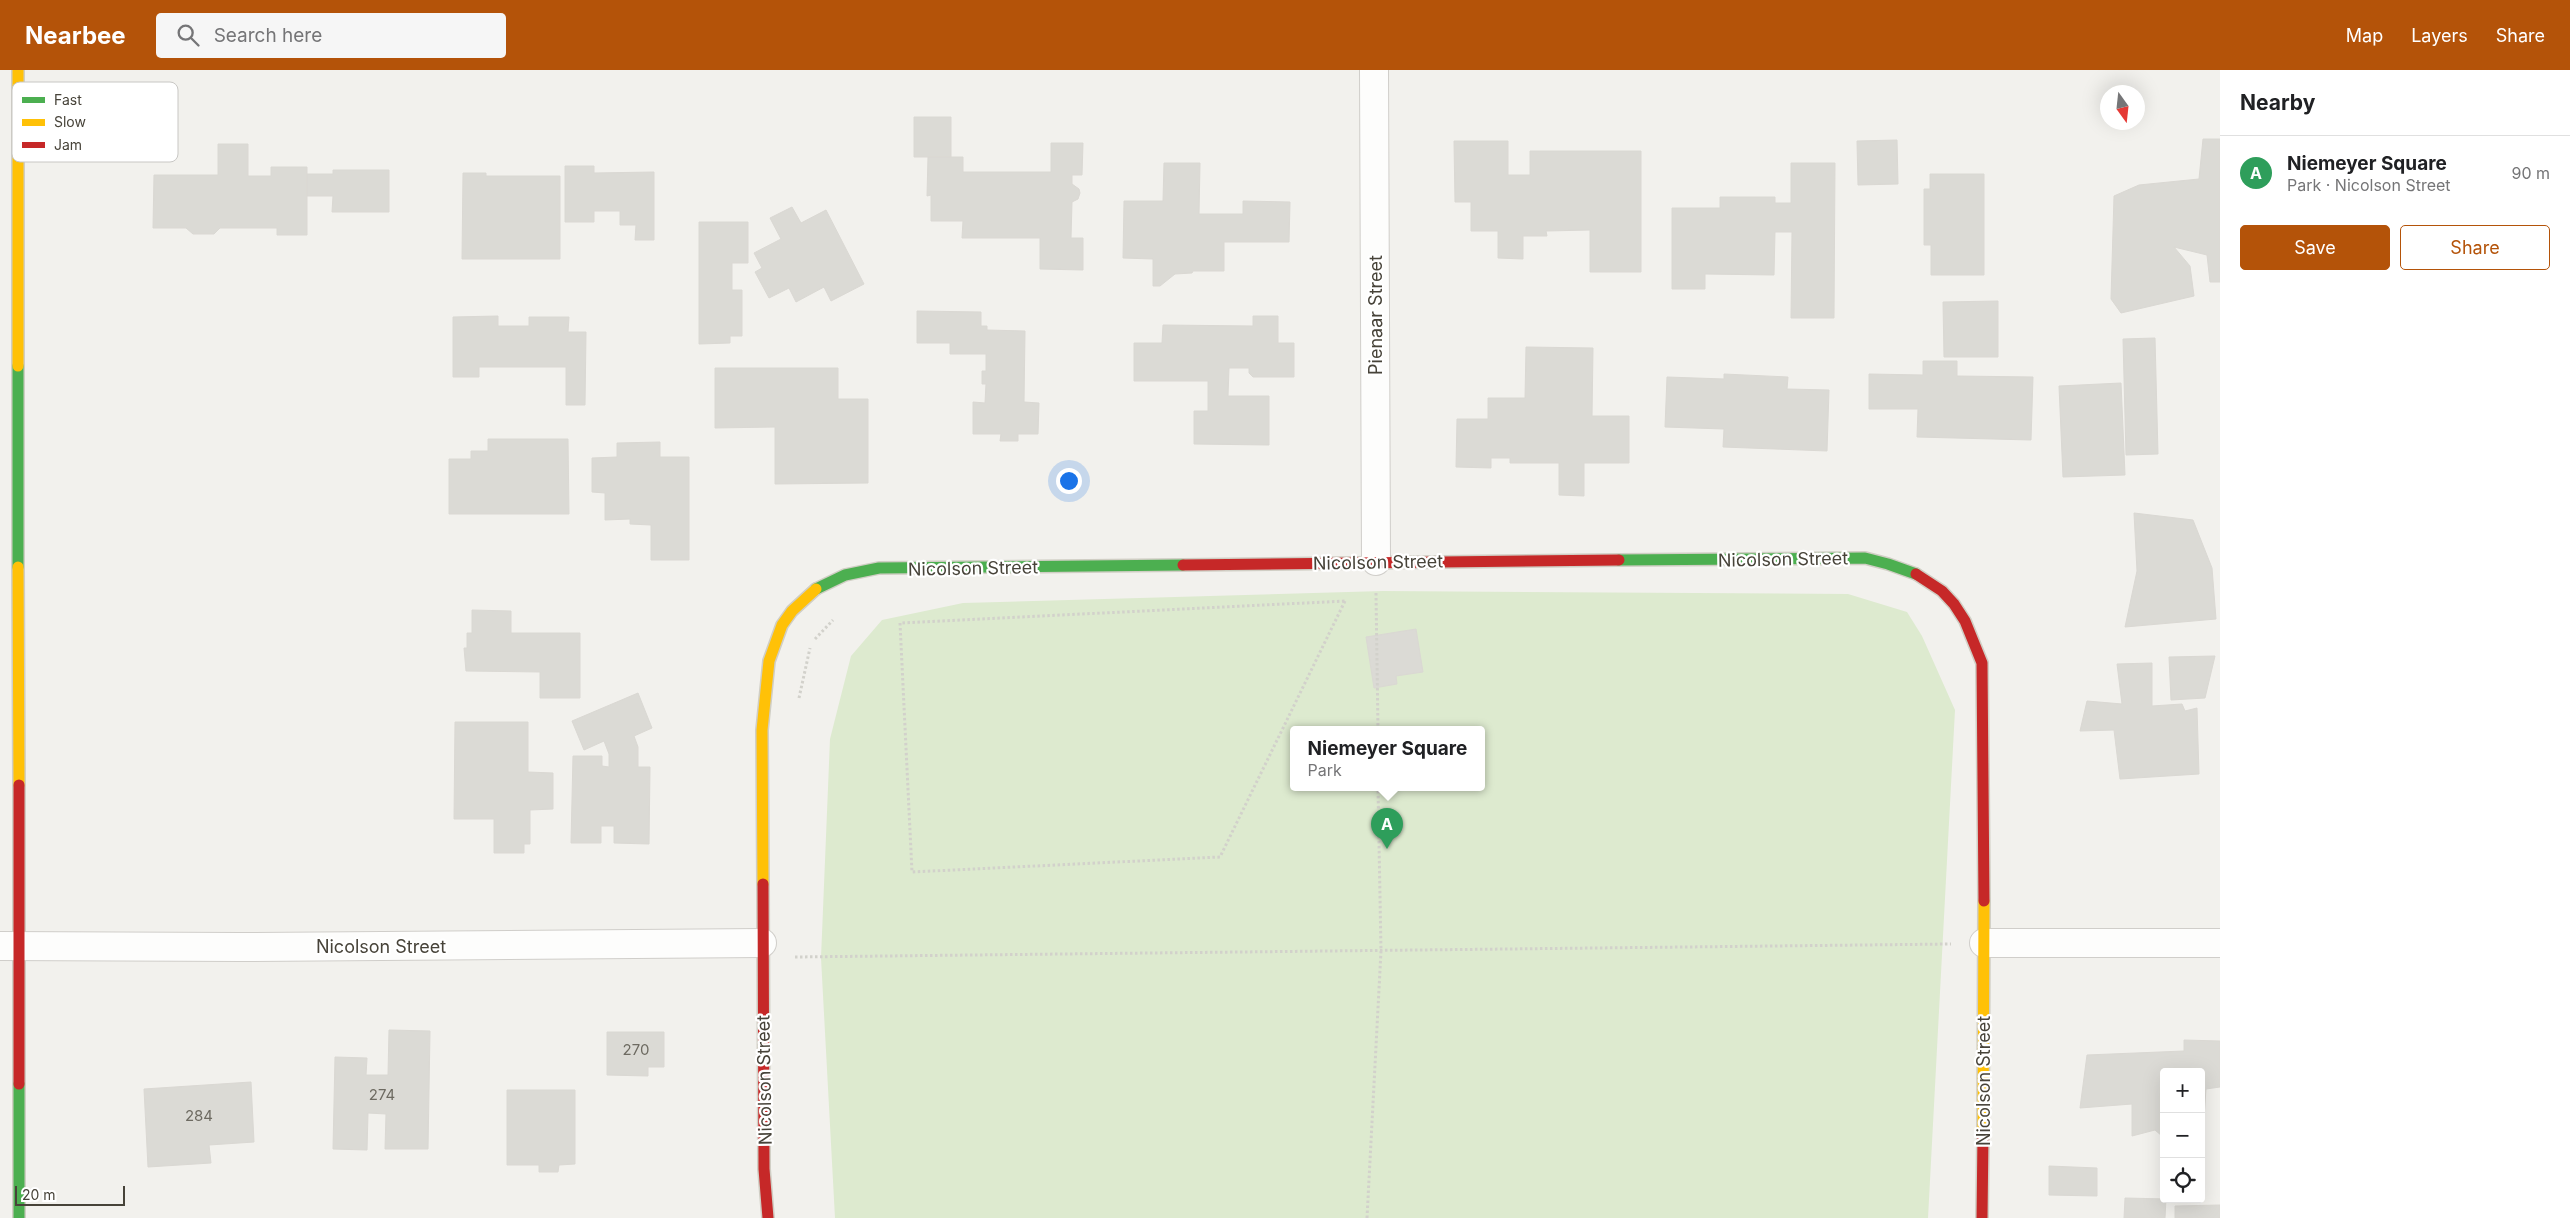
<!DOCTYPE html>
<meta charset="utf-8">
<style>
body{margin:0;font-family:Inter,sans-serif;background:#f6f6f6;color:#202124}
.controls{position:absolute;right:15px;bottom:15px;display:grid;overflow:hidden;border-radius:5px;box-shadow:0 5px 20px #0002}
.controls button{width:45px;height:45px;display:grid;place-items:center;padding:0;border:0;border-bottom:1px solid #e0e0e0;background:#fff;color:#202124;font:25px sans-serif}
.compass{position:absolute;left:2100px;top:15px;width:45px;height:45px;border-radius:50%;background:#fff;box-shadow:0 5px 20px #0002;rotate:165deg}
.scale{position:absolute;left:15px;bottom:12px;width:110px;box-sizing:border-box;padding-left:5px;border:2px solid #474339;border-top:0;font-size:14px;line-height:18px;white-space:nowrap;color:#474339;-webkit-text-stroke:4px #fff;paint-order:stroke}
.you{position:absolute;left:1068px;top:410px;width:18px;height:18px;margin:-12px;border:4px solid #fff;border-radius:50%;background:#1a73e8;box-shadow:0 0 0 8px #1a73e833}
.badge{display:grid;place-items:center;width:32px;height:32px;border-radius:50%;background:#b45309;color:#fff;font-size:16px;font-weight:700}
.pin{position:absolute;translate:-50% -41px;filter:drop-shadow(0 1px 2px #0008)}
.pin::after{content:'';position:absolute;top:26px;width:18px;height:15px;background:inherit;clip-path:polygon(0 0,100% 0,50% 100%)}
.popup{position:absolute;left:1290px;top:656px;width:195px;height:65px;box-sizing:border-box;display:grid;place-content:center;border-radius:5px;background:#fff;filter:drop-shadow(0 1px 4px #0005);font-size:16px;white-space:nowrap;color:#757577}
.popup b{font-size:19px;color:#202124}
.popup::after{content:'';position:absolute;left:50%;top:100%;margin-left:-10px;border:10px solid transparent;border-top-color:#fff}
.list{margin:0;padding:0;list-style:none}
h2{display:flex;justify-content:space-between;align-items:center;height:65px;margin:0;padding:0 20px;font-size:21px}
h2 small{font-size:16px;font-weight:400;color:#757577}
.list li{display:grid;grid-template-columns:32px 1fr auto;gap:15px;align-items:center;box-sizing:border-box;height:75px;padding:0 20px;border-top:1px solid #e0e0e0}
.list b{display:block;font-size:19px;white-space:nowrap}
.list p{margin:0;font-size:16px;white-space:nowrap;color:#757577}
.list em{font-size:16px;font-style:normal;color:#757577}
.actions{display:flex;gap:10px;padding:15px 20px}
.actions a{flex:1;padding:11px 0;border:1px solid #b45309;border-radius:5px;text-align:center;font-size:18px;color:#b45309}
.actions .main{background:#b45309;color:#fff}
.icon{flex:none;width:28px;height:28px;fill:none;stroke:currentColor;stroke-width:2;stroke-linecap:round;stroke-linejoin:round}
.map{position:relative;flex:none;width:2220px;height:1148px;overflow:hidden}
header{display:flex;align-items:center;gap:30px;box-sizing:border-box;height:70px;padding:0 25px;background:#b45309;color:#fff}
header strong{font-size:24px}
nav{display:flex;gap:28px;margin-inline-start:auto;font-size:18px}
.search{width:350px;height:45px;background:#f6f6f6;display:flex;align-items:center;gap:12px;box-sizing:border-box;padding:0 18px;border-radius:5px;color:#757577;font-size:19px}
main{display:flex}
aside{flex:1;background:#fff}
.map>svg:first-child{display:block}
.green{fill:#ddeacf;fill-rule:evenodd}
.building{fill:#dbdad5;stroke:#dad8d3}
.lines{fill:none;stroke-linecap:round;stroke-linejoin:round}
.street-casing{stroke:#d0ceca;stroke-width:30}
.fast-casing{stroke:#d0cec4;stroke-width:14}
.slow-casing{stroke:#d0cec4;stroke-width:14}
.jam-casing{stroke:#d0cec4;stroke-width:14}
.path{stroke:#d2d1cb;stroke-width:3;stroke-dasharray:2.5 2.5;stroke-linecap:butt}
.street{stroke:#fdfdfc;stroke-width:28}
.fast{stroke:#4caf50;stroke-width:11}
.slow{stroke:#ffc107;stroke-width:11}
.jam{stroke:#c62828;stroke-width:11}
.labels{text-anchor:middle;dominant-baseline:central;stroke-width:4.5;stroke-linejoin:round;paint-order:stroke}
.number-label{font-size:15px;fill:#6d6a61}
.street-label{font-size:18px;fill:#474339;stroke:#fff}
.key{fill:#fff;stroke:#c8c7c4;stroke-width:1}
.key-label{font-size:14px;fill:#474339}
</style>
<header>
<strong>Nearbee</strong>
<div class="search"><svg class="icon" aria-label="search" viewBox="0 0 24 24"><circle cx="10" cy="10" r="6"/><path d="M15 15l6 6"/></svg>Search here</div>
<nav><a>Map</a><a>Layers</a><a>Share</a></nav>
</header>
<main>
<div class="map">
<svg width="2220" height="1148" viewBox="0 0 2220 1148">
<rect width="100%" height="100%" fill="#f2f1ed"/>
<path class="green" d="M 1383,521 L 1848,524 L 1907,542 L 1922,566 L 1955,640 L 1928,1148 L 835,1148 L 821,888 L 830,669 L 851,586 L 882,550 L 963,533 ZM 1293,660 L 1481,660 L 1481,718 L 1293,718 Z"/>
<path class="building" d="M 914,47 L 951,47 L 951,87 L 914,87 Z
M 2203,69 L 2220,69 L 2220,212 L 2210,212 L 2207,185 L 2174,177 L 2190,196 L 2194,226 L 2121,243 L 2111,229 L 2114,126 L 2139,115 L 2199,109 Z
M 1897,70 L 1898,114 L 1858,115 L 1857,71 Z
M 1454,71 L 1508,71 L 1508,105 L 1530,105 L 1530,81 L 1641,81 L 1641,202 L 1590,202 L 1590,160 L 1546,161 L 1547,166 L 1523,166 L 1523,189 L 1498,188 L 1498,161 L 1471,161 L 1471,132 L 1455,132 Z
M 1051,73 L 1083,73 L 1082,105 L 1072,105 L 1072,114 L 1079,119 L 1080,123 L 1078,129 L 1072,132 L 1071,168 L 1083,168 L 1083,200 L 1040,199 L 1040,168 L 962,168 L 963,151 L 931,151 L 931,125 L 927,126 L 928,87 L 963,87 L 963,102 L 1051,102 Z
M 218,74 L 248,74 L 248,106 L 271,106 L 271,97 L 307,97 L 307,165 L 277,165 L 277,158 L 220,158 L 214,164 L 193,164 L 186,158 L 153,158 L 154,105 L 218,105 Z
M 1164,93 L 1200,93 L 1199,144 L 1243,144 L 1243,131 L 1290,132 L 1289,172 L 1224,172 L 1224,201 L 1193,201 L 1192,203 L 1175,204 L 1160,216 L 1153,216 L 1153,189 L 1123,188 L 1124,131 L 1163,131 Z
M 1791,93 L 1835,93 L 1834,248 L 1791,248 L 1792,162 L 1775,162 L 1774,205 L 1705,204 L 1705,219 L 1672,219 L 1672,138 L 1720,138 L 1720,127 L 1775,127 L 1775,133 L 1791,133 Z
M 565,96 L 594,96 L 594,103 L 654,102 L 654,170 L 635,170 L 636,155 L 620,155 L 620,141 L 594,141 L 594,152 L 565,152 Z
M 333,100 L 389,100 L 389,142 L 332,142 L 333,126 L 307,126 L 307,104 L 333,104 Z
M 463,103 L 486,103 L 486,106 L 560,106 L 560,189 L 462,189 Z
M 1930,104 L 1984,104 L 1984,205 L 1931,205 L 1931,175 L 1924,175 L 1924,119 L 1930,119 Z
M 792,137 L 801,153 L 826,140 L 864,214 L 831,231 L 824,217 L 796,232 L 789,218 L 769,228 L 755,202 L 762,198 L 754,183 L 781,169 L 770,148 Z
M 699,152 L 748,152 L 748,193 L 732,193 L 732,220 L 742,220 L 742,266 L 730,266 L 730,273 L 699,274 Z
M 1998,231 L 1998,287 L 1944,287 L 1943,232 Z
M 917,241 L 981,242 L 981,256 L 987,256 L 987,260 L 1025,261 L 1024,332 L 1039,333 L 1038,364 L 1018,364 L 1018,371 L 1000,371 L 1001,364 L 973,364 L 973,332 L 985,333 L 986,314 L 982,314 L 982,301 L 986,301 L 986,284 L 950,284 L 950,273 L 917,273 Z
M 498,246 L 498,256 L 529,256 L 529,247 L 569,247 L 568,262 L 586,262 L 585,335 L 566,335 L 566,297 L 479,297 L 479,307 L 453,307 L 453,247 Z
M 1253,246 L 1278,246 L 1278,273 L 1294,273 L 1294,307 L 1253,307 L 1249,303 L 1249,298 L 1229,298 L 1228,326 L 1269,326 L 1269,375 L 1194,374 L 1194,341 L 1208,341 L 1208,311 L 1134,311 L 1134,273 L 1162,273 L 1163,255 L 1253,256 Z
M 2155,268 L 2158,384 L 2126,385 L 2123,269 Z
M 1526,277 L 1593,278 L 1592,346 L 1629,346 L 1629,393 L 1584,393 L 1584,426 L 1559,425 L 1559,393 L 1510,393 L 1510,388 L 1491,388 L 1491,398 L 1456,397 L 1457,349 L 1488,349 L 1488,328 L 1525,328 Z
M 1923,291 L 1957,291 L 1957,306 L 2033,307 L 2031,370 L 1917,367 L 1918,339 L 1869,339 L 1869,304 L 1923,305 Z
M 715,298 L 838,298 L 838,329 L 868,329 L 868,413 L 775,414 L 775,357 L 715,358 Z
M 1724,304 L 1788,307 L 1787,319 L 1829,320 L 1827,381 L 1723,377 L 1724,359 L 1665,357 L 1667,307 L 1724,309 Z
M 2121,313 L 2125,405 L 2063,407 L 2059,316 Z
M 488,369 L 568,369 L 569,444 L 449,444 L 449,389 L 471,389 L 471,381 L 488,381 Z
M 660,372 L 660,387 L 689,387 L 689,490 L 651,490 L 651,455 L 630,454 L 630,449 L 605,450 L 605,423 L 592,422 L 592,388 L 617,387 L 617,373 Z
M 2134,443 L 2193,450 L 2212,498 L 2216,549 L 2125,557 L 2137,501 Z
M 472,540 L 511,541 L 511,563 L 580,563 L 580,628 L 540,628 L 540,602 L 466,601 L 464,578 L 467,578 L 467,563 L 472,563 Z
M 1416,559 L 1423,602 L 1396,606 L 1397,614 L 1374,618 L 1366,567 Z
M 2215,586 L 2205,628 L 2171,630 L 2169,587 Z
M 2152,593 L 2152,636 L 2182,634 L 2185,641 L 2197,638 L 2199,704 L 2120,709 L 2114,660 L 2080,661 L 2087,631 L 2122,634 L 2117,594 Z
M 638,623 L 652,658 L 634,666 L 638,677 L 638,697 L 650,697 L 649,774 L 614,773 L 614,756 L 601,756 L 601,773 L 571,773 L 573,686 L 602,686 L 602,696 L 609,697 L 609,684 L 604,671 L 584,680 L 572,651 Z
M 455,652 L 528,652 L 528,702 L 553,703 L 553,739 L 530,740 L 530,774 L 524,774 L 524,783 L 494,783 L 494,749 L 454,749 Z
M 389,960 L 430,961 L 428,1079 L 385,1079 L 386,1044 L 368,1043 L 367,1080 L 333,1079 L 335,987 L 367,988 L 366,1005 L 388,1005 Z
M 607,962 L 664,962 L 664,997 L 648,997 L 648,1006 L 607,1005 Z
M 2184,970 L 2220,971 L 2220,1017 L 2206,1019 L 2202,1078 L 2201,1002 L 2164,1002 L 2164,1077 L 2162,1066 L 2155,1060 L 2132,1066 L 2132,1034 L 2080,1038 L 2087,985 L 2184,981 Z
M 251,1012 L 254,1072 L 209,1075 L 211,1093 L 148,1097 L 144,1019 Z
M 507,1020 L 575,1020 L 575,1094 L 559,1095 L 558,1102 L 539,1102 L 539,1095 L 507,1095 Z
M 2049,1096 L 2097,1098 L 2097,1126 L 2049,1125 Z
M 2125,1128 L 2166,1129 L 2165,1148 L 2124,1148 Z
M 2220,1135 L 2220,1148 L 2175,1148 L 2175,1136 Z"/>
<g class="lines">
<g class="street-casing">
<path id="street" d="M 1374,0 L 1376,491
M 1984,873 L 2220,873
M 0,876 L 240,877 L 762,873"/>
</g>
<g class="fast-casing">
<path id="fast" d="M 18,296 L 18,497
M 1619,490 L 1865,488 L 1888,494 L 1916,504
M 816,519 L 845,505 L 879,498 L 1183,495
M 19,1014 L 19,1148"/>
</g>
<g class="slow-casing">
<path id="slow" d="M 18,0 L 18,296
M 18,497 L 19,715
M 763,814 L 762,660 L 769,591 L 782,555 L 792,541 L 816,519
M 1983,1064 L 1984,831"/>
</g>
<g class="jam-casing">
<path id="jam" d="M 1183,495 L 1619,490
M 1916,504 L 1942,521 L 1954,534 L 1965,551 L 1982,593 L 1984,831
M 19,715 L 19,1014
M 763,814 L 764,1099 L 768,1148
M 1982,1148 L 1983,1064"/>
</g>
<path class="path" d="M 1376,523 L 1378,660
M 1345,531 L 1220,787 L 912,802 L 900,553 Z
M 815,569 L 833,550
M 799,628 L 810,578
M 795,887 L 1951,874
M 1367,1148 L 1381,881 L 1378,718"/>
<use href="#street" class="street"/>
<use href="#fast" class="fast"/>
<use href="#slow" class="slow"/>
<use href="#jam" class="jam"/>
</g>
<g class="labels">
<g class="number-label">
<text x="636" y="979">270</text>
<text x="382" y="1024">274</text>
<text x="199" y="1045">284</text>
</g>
<g class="street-label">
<text transform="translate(1375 245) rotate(-90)">Pienaar Street</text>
<text transform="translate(1783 489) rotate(-1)">Nicolson Street</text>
<text transform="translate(1378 492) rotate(-1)">Nicolson Street</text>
<text transform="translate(973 498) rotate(-1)">Nicolson Street</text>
<text x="381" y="876">Nicolson Street</text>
<text transform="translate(764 1010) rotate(-91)">Nicolson Street</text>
<text transform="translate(1983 1011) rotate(-90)">Nicolson Street</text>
</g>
</g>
<rect x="12" y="12" width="166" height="80" rx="8" class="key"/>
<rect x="22" y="27" width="23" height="6" fill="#4caf50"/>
<rect x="22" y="49" width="23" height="7" fill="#ffc107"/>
<rect x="22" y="72" width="23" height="6" fill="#c62828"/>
<g class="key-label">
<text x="54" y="35">Fast</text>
<text x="54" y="57">Slow</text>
<text x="54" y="80">Jam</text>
</g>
</svg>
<div class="controls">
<button>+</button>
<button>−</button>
<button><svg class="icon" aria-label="locate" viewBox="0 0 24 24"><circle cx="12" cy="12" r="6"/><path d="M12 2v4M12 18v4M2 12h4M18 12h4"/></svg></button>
</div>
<svg class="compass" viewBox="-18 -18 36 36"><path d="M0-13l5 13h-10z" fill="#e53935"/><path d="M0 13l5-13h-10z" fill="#757577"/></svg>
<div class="scale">20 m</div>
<div class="you"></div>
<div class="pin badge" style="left:1387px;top:779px;background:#2e9e5b">A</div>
<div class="popup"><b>Niemeyer Square</b>Park</div>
</div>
<aside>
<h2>Nearby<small></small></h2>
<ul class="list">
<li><span class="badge" style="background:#2e9e5b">A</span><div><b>Niemeyer Square</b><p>Park · Nicolson Street</p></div><em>90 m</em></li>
</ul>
<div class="actions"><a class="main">Save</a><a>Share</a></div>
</aside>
</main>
